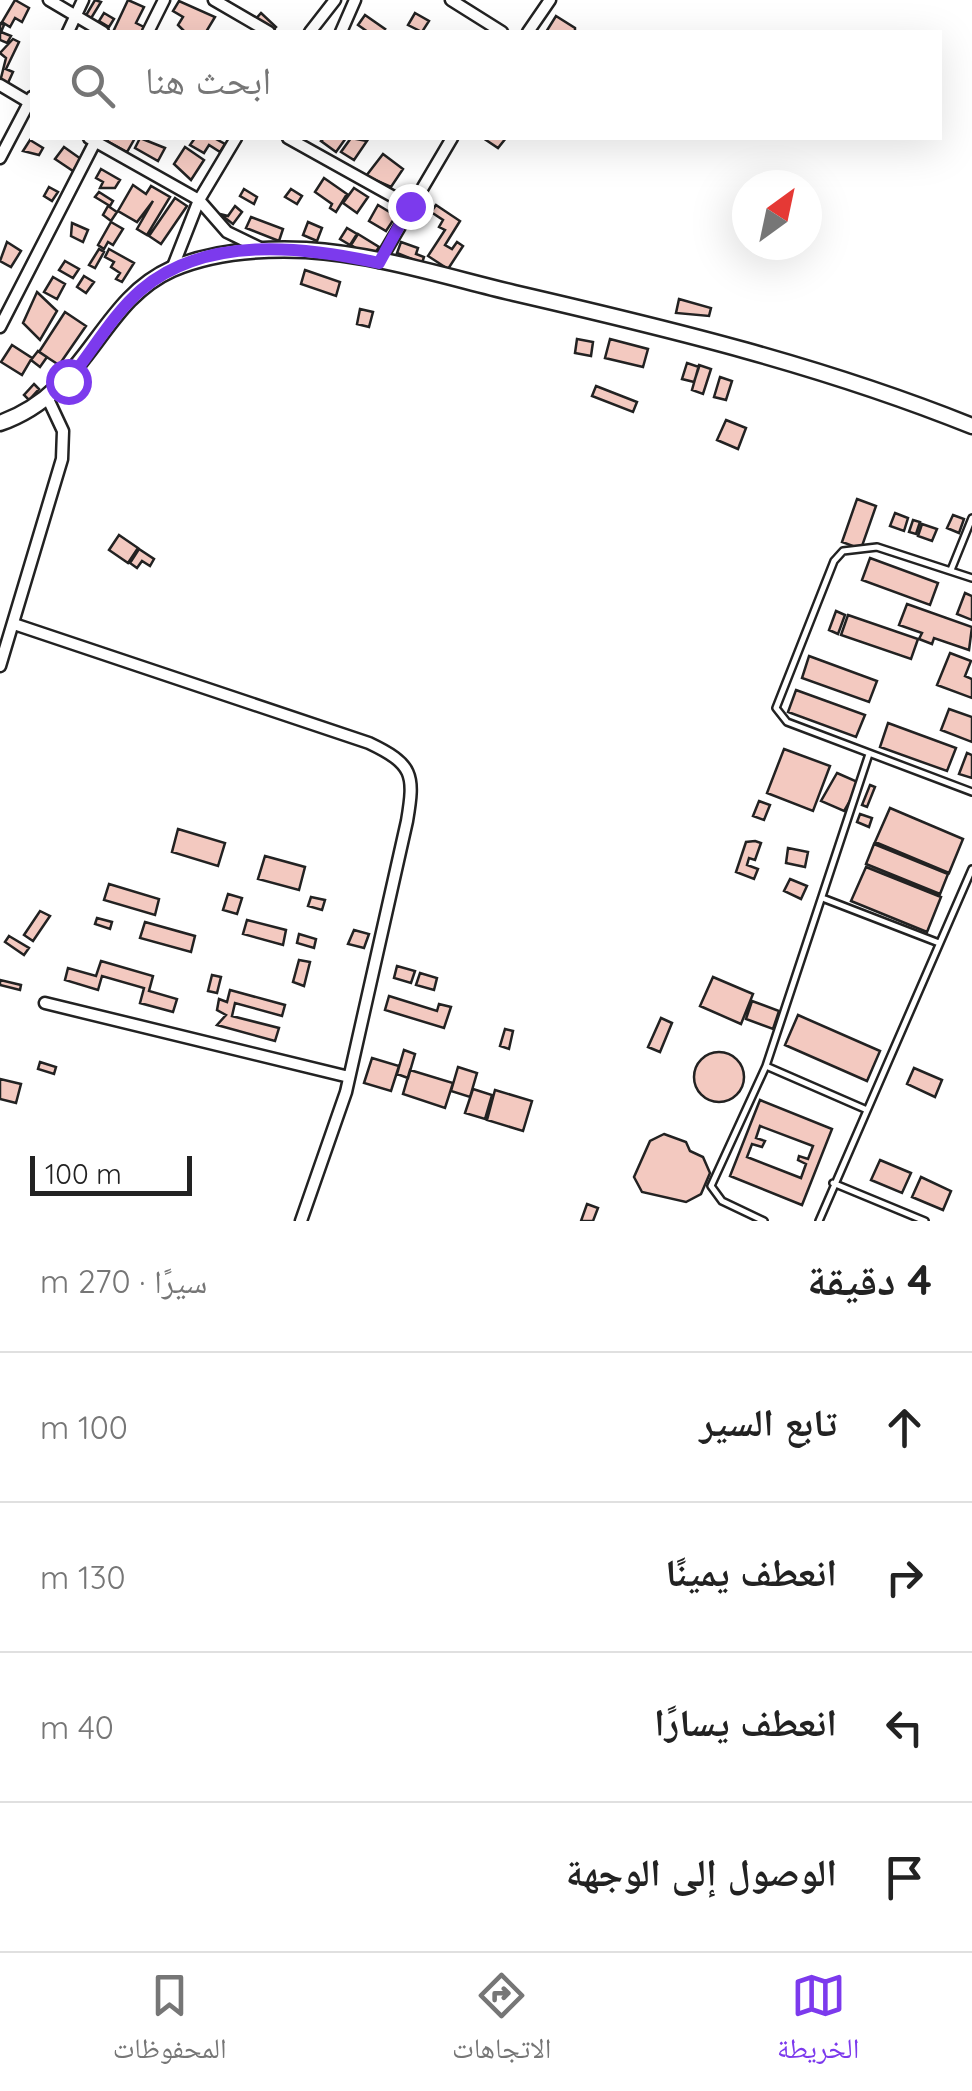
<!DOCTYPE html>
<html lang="ar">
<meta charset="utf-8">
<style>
body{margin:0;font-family:Quicksand,"Noto Naskh Arabic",sans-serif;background:#f6f6f6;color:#222;direction:rtl}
.compass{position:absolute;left:732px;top:170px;width:90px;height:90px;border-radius:50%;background:#fff;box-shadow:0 10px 40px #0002;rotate:33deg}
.scale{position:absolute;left:30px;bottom:25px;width:162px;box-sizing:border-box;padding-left:10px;border:5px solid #222;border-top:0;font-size:28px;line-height:35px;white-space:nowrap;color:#222;-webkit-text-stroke:8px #fff;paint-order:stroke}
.stop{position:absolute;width:30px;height:30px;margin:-22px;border:8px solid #7c3aed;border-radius:50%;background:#fff}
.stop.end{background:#7c3aed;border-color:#fff;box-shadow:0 2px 10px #0008}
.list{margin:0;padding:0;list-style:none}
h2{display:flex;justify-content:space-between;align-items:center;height:130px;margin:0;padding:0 40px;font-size:42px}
h2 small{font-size:32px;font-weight:400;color:#767676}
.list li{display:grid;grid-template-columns:65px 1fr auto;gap:30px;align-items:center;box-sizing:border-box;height:150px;padding:0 40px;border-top:2px solid #e0e0e0}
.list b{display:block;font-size:38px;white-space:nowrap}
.list em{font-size:32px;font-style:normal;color:#767676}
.icon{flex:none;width:55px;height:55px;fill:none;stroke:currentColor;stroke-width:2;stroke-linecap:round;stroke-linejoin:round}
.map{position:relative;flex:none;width:972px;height:1221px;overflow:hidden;direction:ltr}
.search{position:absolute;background:#fff;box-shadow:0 10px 40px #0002;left:30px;right:30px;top:30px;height:110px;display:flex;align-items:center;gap:25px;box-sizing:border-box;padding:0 35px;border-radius:0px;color:#767676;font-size:38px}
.sheet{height:730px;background:#fff}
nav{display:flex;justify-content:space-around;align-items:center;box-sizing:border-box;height:140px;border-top:2px solid #e0e0e0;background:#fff;font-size:28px;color:#767676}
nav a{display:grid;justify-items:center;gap:5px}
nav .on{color:#7c3aed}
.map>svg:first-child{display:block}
.building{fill:#f3c9c0;stroke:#222;stroke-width:2.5;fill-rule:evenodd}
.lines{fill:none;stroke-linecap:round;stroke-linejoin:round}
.lane-casing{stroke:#222;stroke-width:10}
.street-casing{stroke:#222;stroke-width:15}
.secondary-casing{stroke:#222;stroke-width:19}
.lane{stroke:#fff;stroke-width:5}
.street{stroke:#fff;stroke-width:10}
.secondary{stroke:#fff;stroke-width:14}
.route{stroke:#7c3aed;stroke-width:12}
</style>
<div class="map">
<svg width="972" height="1221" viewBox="0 0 972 1221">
<rect width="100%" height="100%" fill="#fff"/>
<path class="building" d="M 15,0 L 29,8 L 22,22 L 15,18 L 10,27 L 2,22 Z
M 95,0 L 101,2 L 90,20 L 85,17 Z
M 128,0 L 144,7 L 136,23 L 144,27 L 142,32 L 113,32 Z
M 179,1 L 215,17 L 206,32 L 185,32 L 178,25 L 183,17 L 173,11 Z
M 104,13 L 114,19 L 109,27 L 99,21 Z
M 261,13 L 276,27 L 271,32 L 254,21 Z
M 415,13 L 429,21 L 422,32 L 408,25 Z
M 365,15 L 385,29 L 382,32 L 368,32 L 358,25 Z
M 556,16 L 575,28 L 575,32 L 546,32 Z
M 0,23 L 4,25 L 1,32 L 11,36 L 7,43 L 0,40 Z
M 13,39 L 19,42 L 6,69 L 13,72 L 7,85 L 0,82 L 6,58 L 0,53 Z
M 109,138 L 135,138 L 127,152 L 107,141 Z
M 140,138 L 165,148 L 158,161 L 135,148 Z
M 195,138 L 214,138 L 225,144 L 220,152 L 209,145 L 204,153 L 190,145 Z
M 324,138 L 346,138 L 336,152 L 321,141 Z
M 351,138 L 367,141 L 354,160 L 341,152 Z
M 483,138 L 506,138 L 498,148 Z
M 30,140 L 43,148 L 39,155 L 23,151 Z
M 64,147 L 81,159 L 73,171 L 55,159 Z
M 185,147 L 204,160 L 191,180 L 174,164 Z
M 383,154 L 403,169 L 391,187 L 366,176 Z
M 101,169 L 120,180 L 115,188 L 100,188 L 103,182 L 96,178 Z
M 324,178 L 347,194 L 336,212 L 330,208 L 332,204 L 315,192 Z
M 133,185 L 146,194 L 151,186 L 170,197 L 147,235 L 137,229 L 153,201 L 137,222 L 118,211 Z
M 49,187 L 58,192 L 52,201 L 44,196 Z
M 354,188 L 368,197 L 357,213 L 343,203 Z
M 244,189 L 257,197 L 254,204 L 240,196 Z
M 291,189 L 302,196 L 297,204 L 285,197 Z
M 99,192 L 113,201 L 110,206 L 95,197 Z
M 175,198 L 187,206 L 161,244 L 149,236 Z
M 378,205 L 396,216 L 386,231 L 369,221 Z
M 436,205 L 460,221 L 445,245 L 452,249 L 457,242 L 463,246 L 448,269 L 428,256 L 445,230 L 439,227 L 443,220 L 431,212 Z
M 108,206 L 117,212 L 111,221 L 103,215 Z
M 235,206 L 242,212 L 233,224 L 220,214 L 228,216 Z
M 251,217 L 283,229 L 279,241 L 246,228 Z
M 111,222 L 123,229 L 113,245 L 108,242 L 104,249 L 98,245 Z
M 308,222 L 322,228 L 317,241 L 303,235 Z
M 72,223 L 88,230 L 83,242 L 71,236 Z
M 347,228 L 357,234 L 350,245 L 340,239 Z
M 358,234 L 379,247 L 372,258 L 351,245 Z
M 7,242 L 21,251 L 11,267 L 0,261 Z
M 401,242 L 418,248 L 416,254 L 424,257 L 422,263 L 397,253 Z
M 99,249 L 104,252 L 95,268 L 89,265 Z
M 109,249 L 134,263 L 122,282 L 116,279 L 120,273 L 111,267 L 114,262 L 105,257 Z
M 65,261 L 79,269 L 73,278 L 59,270 Z
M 305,270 L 340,282 L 336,296 L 301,284 Z
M 84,276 L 94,282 L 86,293 L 77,287 Z
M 53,277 L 65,284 L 57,299 L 44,292 Z
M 37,292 L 57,311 L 40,340 L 23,323 Z
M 679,299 L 711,308 L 709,316 L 676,313 Z
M 360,309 L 373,312 L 369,327 L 357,324 Z
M 65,312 L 86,326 L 59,365 L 39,352 Z
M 577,339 L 593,342 L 591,356 L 575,353 Z
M 610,339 L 648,349 L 643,367 L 605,358 Z
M 12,345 L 32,358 L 22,375 L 1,362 Z
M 38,351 L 47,357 L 40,367 L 31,360 Z
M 687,363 L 699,367 L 694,382 L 682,379 Z
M 699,365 L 711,369 L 703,394 L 692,390 Z
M 720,377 L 732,381 L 726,400 L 714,397 Z
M 34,384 L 39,389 L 29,400 L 24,395 Z
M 596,386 L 637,402 L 633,412 L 592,396 Z
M 726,420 L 746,428 L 738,449 L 717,440 Z
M 857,499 L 876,506 L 861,549 L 842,542 Z
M 895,513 L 908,518 L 904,531 L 890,526 Z
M 953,515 L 964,519 L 959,533 L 947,528 Z
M 913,520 L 920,522 L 916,534 L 909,532 Z
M 922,524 L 937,529 L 932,541 L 918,536 Z
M 119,535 L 138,548 L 128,563 L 109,550 Z
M 139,549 L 154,559 L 150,566 L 142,561 L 137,568 L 130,563 Z
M 870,558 L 938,583 L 930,605 L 862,580 Z
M 965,593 L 972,596 L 972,620 L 957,614 Z
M 907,604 L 972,627 L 969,650 L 934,638 L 932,644 L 919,639 L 922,633 L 899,625 Z
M 836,611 L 845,615 L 838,634 L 829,630 Z
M 848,615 L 918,639 L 911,659 L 841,635 Z
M 950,653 L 971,661 L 965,676 L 972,679 L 972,698 L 937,685 Z
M 809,656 L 877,681 L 869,702 L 802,678 Z
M 796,690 L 865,715 L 856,737 L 788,712 Z
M 949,709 L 972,717 L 972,742 L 941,730 Z
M 888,723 L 956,748 L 947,771 L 880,747 Z
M 784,749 L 830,766 L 813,811 L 767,793 Z
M 967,753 L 972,755 L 972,778 L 959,774 Z
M 837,773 L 860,783 L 844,811 L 821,801 Z
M 870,785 L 875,787 L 867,807 L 862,805 Z
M 759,801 L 770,805 L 764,820 L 753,816 Z
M 890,808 L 963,839 L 949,873 L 875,842 Z
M 860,814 L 872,818 L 869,827 L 857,822 Z
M 178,829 L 225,843 L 218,866 L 172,852 Z
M 755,841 L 761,843 L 755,860 L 749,858 L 747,865 L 758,869 L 754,879 L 736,872 L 746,842 Z
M 874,844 L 948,874 L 940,894 L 866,864 Z
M 788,848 L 808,852 L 805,867 L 786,863 Z
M 265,856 L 305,867 L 299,890 L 258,879 Z
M 866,867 L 941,897 L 927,932 L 851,901 Z
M 790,879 L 807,886 L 801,899 L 784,891 Z
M 109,884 L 159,899 L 155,915 L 104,900 Z
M 228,894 L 242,898 L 237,914 L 223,910 Z
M 311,897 L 325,900 L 322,910 L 308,906 Z
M 40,911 L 50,916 L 33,941 L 24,935 Z
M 97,918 L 112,922 L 110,929 L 95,924 Z
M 247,920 L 286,930 L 283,945 L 243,934 Z
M 145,922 L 195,936 L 191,952 L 140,938 Z
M 354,930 L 369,934 L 364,948 L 348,944 Z
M 299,934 L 316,939 L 314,948 L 297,943 Z
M 9,936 L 29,948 L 24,955 L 5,942 Z
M 299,960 L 310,962 L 304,986 L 293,982 Z
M 101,961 L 153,976 L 149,991 L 177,999 L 173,1012 L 140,1003 L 144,988 L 102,976 L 98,990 L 65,980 L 68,968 L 96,976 Z
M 397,966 L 415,971 L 411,983 L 394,978 Z
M 420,973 L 437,978 L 434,990 L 416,985 Z
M 212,975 L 221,977 L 217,993 L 208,991 Z
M 713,977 L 753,994 L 741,1024 L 700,1006 Z
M 0,980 L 21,985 L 20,990 L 0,985 Z
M 230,990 L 285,1005 L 282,1016 L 235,1003 L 232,1016 L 279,1028 L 275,1041 L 217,1025 L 226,1015 L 217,1010 L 219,999 L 227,1002 Z
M 389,996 L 437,1011 L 439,1004 L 451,1007 L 444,1028 L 385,1010 Z
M 752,1001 L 779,1011 L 773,1029 L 746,1019 Z
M 798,1015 L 880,1051 L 867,1081 L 785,1045 Z
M 661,1018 L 672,1023 L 660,1052 L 648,1047 Z
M 505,1029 L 513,1031 L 509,1049 L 500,1046 Z
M 404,1050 L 415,1054 L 408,1078 L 397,1074 Z
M694 1077a25 25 0 1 1 50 0a25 25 0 1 1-50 0Z
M 372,1058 L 399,1066 L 391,1091 L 364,1083 Z
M 40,1062 L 56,1067 L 54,1074 L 38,1069 Z
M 458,1067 L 477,1073 L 470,1097 L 451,1091 Z
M 914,1068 L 942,1080 L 935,1097 L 907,1084 Z
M 410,1070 L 453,1083 L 445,1108 L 403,1094 Z
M 0,1079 L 21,1084 L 16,1103 L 0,1099 Z
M 473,1089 L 492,1095 L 485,1119 L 465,1113 Z
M 495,1090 L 532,1101 L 523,1131 L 487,1120 Z
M 760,1100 L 832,1129 L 802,1205 L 730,1176 ZM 760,1126 L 813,1146 L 808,1159 L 799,1156 L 798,1160 L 806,1164 L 801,1178 L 747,1157 L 752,1144 L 762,1147 L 765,1141 L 756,1138 Z
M 664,1134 L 686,1142 L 690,1151 L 703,1157 L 710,1173 L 701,1194 L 686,1202 L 642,1192 L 634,1177 L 650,1141 Z
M 880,1160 L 911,1173 L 902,1193 L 871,1180 Z
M 921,1177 L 951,1191 L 943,1210 L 912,1197 Z
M 587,1204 L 598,1208 L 593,1221 L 581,1221 Z"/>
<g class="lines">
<g class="lane-casing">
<path id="lane" d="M 951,570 L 972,518
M 972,578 L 877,547 L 843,551 L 834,561 L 776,708 L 787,722 L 972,792
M 825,899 L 939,943
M 766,1066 L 867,1110
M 833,1183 L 925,1221
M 764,1221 L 722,1201 L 711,1186 L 766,1066 L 869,754
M 819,1221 L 972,869"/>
</g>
<g class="street-casing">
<path id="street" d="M 49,0 L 103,32
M 214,0 L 269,32
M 451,0 L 502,32
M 68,32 L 83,0
M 148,32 L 164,0
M 310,32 L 335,0
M 341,32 L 355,0
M 528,32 L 550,0
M 0,85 L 32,104
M 89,138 L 199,200 L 227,232 L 260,248
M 288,138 L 410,206
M 0,158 L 32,97
M 379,262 L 452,138
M 172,269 L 199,200 L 236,138
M 0,327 L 97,138
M 14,624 L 369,743 C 413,764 415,774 407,821 L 346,1092 L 301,1221
M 0,666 L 62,459 L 63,431 L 48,399
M 45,1003 L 349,1077"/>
</g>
<g class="secondary-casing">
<path id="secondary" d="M 0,423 C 89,392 98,302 172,269 C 214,251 261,248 306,250 C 375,254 447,277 514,293 C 670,329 823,366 972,426"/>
</g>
<use href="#lane" class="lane"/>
<use href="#street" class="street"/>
<use href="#secondary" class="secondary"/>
</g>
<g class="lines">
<path class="route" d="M 68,381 C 92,352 112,315 141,290 C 205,235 303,246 379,263 L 410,206"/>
</g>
</svg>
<svg class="compass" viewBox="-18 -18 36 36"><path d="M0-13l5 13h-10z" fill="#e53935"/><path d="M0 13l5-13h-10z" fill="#767676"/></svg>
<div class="scale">100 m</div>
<div class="stop" style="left:68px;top:381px"></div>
<div class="stop end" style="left:410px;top:206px"></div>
<div class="search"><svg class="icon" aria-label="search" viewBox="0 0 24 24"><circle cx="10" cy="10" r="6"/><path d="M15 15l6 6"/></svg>ابحث هنا</div>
</div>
<section class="sheet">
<h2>4 دقيقة<small>سيرًا · 270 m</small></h2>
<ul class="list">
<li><svg class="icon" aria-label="ahead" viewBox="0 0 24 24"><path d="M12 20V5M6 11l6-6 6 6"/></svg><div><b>تابع السير</b></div><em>100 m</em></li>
<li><svg class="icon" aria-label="right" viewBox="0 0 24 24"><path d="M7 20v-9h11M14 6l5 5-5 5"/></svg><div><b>انعطف يمينًا</b></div><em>130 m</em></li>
<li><svg class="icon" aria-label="left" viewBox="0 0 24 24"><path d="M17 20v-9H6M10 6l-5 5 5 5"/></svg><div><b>انعطف يسارًا</b></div><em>40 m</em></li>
<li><svg class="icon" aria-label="arrive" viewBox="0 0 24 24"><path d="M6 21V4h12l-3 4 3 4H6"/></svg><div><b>الوصول إلى الوجهة</b></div></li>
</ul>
</section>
<nav>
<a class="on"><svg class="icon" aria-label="map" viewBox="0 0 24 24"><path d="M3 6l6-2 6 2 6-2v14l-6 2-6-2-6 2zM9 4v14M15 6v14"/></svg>الخريطة</a>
<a><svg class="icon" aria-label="directions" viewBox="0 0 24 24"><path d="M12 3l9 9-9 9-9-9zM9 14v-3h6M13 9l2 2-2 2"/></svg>الاتجاهات</a>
<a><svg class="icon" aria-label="saved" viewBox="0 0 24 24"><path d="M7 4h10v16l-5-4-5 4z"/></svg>المحفوظات</a>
</nav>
